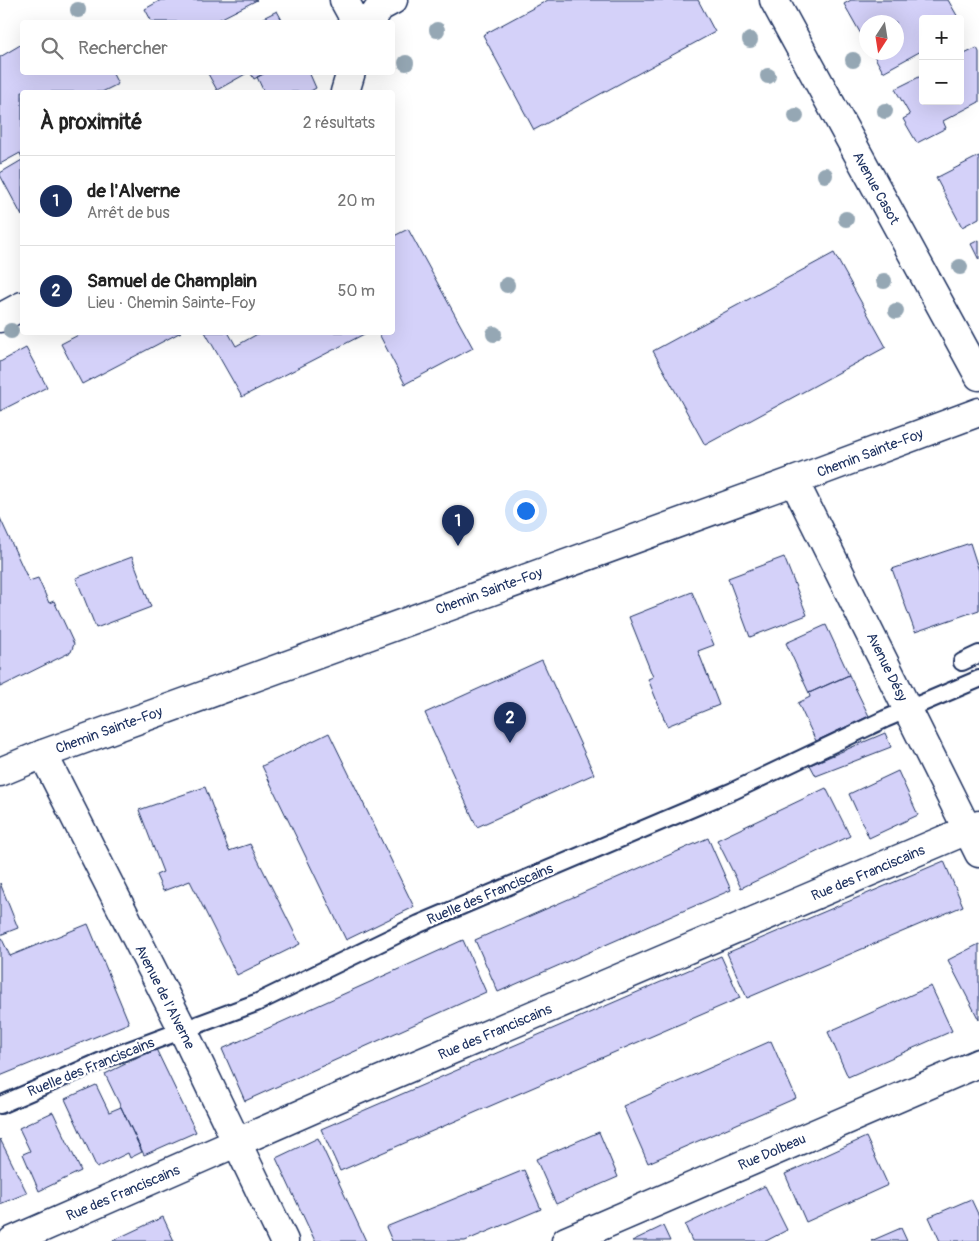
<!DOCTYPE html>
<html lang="fr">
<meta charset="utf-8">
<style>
body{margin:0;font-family:Pangolin,sans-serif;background:#f6f6f6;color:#222}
.controls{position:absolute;right:15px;top:15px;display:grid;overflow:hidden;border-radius:5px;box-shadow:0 5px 20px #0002}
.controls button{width:45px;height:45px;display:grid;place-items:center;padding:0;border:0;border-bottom:1px solid #e0e0e0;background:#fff;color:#222;font:25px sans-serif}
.compass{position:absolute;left:859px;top:15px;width:45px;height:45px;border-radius:50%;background:#fff;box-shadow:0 5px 20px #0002;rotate:192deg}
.you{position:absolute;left:525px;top:510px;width:18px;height:18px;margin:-12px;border:4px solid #fff;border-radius:50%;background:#1a73e8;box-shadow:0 0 0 8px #1a73e833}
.badge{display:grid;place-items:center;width:32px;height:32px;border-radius:50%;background:#1b2f5e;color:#fff;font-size:16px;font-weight:700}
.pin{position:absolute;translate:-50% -41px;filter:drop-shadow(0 1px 2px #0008)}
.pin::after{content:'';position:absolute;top:26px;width:18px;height:15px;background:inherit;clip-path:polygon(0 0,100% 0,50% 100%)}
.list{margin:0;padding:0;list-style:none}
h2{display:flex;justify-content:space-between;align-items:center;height:65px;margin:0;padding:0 20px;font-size:21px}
h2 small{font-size:16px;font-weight:400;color:#767676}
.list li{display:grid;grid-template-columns:32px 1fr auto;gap:15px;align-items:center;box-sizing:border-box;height:90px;padding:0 20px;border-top:1px solid #e0e0e0}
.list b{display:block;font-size:19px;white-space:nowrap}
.list p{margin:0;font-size:16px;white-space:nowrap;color:#767676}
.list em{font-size:16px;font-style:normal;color:#767676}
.icon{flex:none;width:28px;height:28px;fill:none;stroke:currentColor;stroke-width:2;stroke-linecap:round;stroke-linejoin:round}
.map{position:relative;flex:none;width:979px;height:1241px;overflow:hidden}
.search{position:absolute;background:#fff;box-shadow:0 5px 20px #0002;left:20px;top:20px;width:375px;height:55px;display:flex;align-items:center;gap:12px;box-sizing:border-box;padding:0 18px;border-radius:5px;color:#767676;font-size:19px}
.panel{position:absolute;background:#fff;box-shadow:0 5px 20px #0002;left:20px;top:90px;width:375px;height:245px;border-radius:5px}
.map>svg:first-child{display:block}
.building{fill:#d4d1f9;stroke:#1b2f5e}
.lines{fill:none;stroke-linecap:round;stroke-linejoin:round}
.service-casing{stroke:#1b2f5e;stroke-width:20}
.minor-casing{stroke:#1b2f5e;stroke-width:31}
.secondary-casing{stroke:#1b2f5e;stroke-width:31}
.service{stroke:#fff;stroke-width:16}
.minor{stroke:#fff;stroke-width:28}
.secondary{stroke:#fff;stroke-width:28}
.tree{fill:#95a7b4}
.labels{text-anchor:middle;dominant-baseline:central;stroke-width:5;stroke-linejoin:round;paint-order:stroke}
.street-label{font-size:14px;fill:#1b2f5e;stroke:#fff}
</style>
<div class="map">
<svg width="979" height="1241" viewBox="0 0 979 1241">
<rect width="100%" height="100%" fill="#fff"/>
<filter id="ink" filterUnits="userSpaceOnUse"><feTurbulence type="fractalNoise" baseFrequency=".02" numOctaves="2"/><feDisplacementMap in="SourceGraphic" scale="10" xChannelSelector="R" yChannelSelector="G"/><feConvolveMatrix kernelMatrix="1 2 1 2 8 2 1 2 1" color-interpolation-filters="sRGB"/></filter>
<g filter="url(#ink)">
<path class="building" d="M 161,0 L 257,0 L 214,22 L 152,22 L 145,9 Z
M 548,0 L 698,0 L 715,32 L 534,130 L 483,35 Z
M 851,0 L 948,0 L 959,19 L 923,19 L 923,50 L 883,72 L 872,52 L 896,52 L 896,22 L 866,22 L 866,43 L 844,4 Z
M 277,11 L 283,22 L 255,22 Z
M 22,44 L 22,72 L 112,72 L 118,84 L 102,92 L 22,92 L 22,158 L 20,153 L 0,164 L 0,57 Z
M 977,48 L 979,52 L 979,102 L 943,121 L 946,128 L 917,143 L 903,119 L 910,115 L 895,89 L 923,75 L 923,101 L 960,101 L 960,56 Z
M 207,72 L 249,72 L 217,90 Z
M 250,72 L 267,72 L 254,79 Z
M 267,72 L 309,72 L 316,88 L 309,92 L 264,92 L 257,77 Z
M 979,156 L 979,218 L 962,227 L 936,178 Z
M 22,160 L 22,216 L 0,175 L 0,173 Z
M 408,229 L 473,348 L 405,384 L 378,332 L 392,332 L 392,237 Z
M 979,240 L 979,260 L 971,244 Z
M 834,253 L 886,347 L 705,445 L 653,351 Z
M 84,332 L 181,332 L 82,384 L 61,344 Z
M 205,332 L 228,332 L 236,346 L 261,332 L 368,332 L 242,397 Z
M 26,348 L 47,387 L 0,411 L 0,362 Z
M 0,518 L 29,581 L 38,578 L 49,603 L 54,601 L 74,644 L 71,652 L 0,687 Z
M 970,543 L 979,571 L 979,610 L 915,632 L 892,569 Z
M 132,557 L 151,607 L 96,628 L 76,578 Z
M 784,557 L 807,615 L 750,637 L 728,578 Z
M 692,592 L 714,645 L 698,651 L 719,705 L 667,726 L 648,679 L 653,677 L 629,617 Z
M 826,625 L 849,675 L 809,693 L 786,643 Z
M 542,660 L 594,774 L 477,827 L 425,713 Z
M 849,675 L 869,716 L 816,741 L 798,703 L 810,697 L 809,693 Z
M 329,733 L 414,907 L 346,940 L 262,766 Z
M 885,733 L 891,747 L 816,776 L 810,765 Z
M 898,771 L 918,815 L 869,838 L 849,794 Z
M 205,787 L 229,851 L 250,844 L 300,944 L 237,975 L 190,881 L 163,891 L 156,875 L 163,872 L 139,810 Z
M 826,788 L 850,836 L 741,888 L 717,840 Z
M 708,838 L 731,890 L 498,992 L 475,940 Z
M 944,861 L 963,906 L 747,998 L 727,953 Z
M 0,883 L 18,928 L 0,935 Z
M 88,924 L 129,1023 L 0,1076 L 0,935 L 10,956 Z
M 463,940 L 486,992 L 245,1101 L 222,1049 Z
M 979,944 L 979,1020 L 948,960 Z
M 721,956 L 740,998 L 340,1171 L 321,1129 Z
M 931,986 L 952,1031 L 848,1077 L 828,1032 Z
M 771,1041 L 796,1098 L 648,1163 L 623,1106 Z
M 156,1049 L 196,1132 L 144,1155 L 105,1074 Z
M 96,1085 L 109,1112 L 121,1107 L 142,1152 L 130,1158 L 128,1153 L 97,1168 L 65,1099 Z
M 53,1112 L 81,1171 L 39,1191 L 23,1154 L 30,1151 L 19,1128 Z
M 599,1132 L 618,1177 L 556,1204 L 536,1159 Z
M 866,1137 L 888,1185 L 806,1222 L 785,1174 Z
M 318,1138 L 366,1241 L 315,1241 L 276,1158 Z
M 0,1139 L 27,1193 L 0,1204 Z
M 524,1170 L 541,1209 L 465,1241 L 392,1241 L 386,1227 Z
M 765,1186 L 787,1230 L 766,1241 L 692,1241 L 685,1225 Z
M 971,1199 L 979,1216 L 979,1241 L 940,1241 L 929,1217 Z
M 163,1217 L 174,1241 L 112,1241 Z
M 663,1226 L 670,1241 L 632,1241 Z
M 901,1228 L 907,1241 L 871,1241 Z"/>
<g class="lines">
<g class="service-casing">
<path id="service" d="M 962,662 L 979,654
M 0,1105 L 113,1056 L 256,1003 L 419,924 L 733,791 L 885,719 L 979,679"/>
</g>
<g class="minor-casing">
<path id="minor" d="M 344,0 L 356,22
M 774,0 L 979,376
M 370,22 L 380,7 L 393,0
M 345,92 L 351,72
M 0,318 L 22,306
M 794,481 L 979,853
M 43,754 L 183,1030 L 284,1241
M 12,1241 L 329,1102 L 979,825
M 566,1241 L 979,1063"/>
</g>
<g class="secondary-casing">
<path id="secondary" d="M 0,772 L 43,754 L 794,481 L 979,412"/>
</g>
<use href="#service" class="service"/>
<use href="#minor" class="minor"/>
<use href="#secondary" class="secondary"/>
</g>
<g class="tree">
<circle cx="78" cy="10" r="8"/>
<circle cx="437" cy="30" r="8"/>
<circle cx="750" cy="40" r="8"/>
<circle cx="853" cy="60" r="8"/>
<circle cx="406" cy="63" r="8"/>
<circle cx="768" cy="76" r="8"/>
<circle cx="885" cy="111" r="8"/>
<circle cx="796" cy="116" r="8"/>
<circle cx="825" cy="175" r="8"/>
<circle cx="846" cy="219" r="8"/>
<circle cx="960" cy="267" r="8"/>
<circle cx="884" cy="281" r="8"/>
<circle cx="507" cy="285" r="8"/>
<circle cx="896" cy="311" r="8"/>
<circle cx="11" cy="331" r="8"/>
<circle cx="494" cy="334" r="8"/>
</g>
</g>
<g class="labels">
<g class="street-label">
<text transform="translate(876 188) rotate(61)">Avenue Casot</text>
<text transform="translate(870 453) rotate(-21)">Chemin Sainte-Foy</text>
<text transform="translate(489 591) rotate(-20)">Chemin Sainte-Foy</text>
<text transform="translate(887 667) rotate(64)">Avenue Désy</text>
<text transform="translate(109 730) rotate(-20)">Chemin Sainte-Foy</text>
<text transform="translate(868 873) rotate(-23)">Rue des Franciscains</text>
<text transform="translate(490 894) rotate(-23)">Ruelle des Franciscains</text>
<text transform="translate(165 997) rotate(63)">Avenue de l'Alverne</text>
<text transform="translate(495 1032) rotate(-23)">Rue des Franciscains</text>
<text transform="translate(91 1067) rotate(-22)">Ruelle des Franciscains</text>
<text transform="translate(772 1152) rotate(-23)">Rue Dolbeau</text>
<text transform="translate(123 1193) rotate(-23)">Rue des Franciscains</text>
</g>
</g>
</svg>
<div class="controls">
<button>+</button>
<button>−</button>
</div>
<svg class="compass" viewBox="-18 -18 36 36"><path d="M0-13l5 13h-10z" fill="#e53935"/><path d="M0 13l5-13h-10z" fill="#767676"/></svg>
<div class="you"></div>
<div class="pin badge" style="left:458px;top:546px">1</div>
<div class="pin badge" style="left:510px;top:743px">2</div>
<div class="search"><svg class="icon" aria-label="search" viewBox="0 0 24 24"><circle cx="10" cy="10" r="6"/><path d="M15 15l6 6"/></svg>Rechercher</div>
<section class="panel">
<h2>À proximité<small>2 résultats</small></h2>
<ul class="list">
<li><span class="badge">1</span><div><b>de l'Alverne</b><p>Arrêt de bus</p></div><em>20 m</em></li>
<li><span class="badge">2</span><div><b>Samuel de Champlain</b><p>Lieu · Chemin Sainte-Foy</p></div><em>50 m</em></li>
</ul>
</section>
</div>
